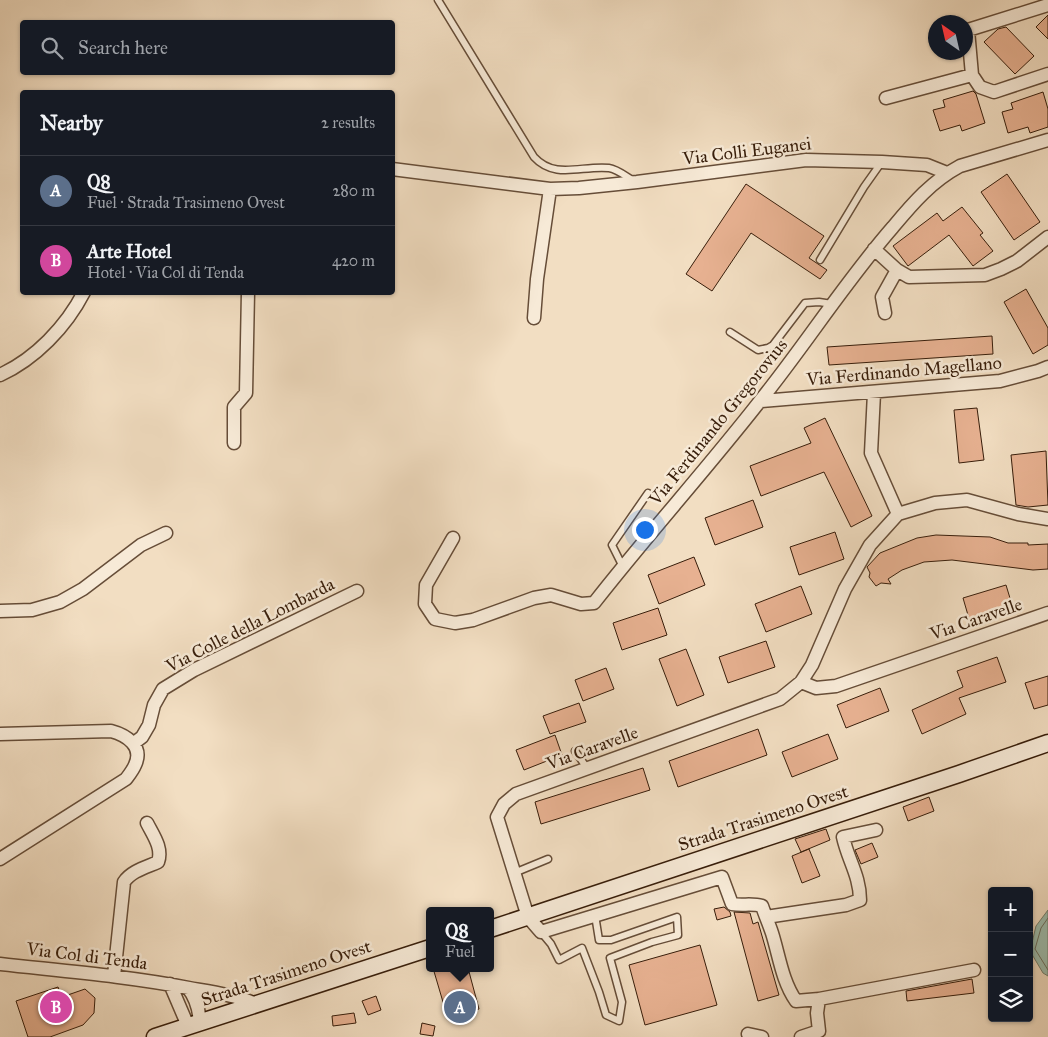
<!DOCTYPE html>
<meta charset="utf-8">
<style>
body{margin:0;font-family:"IM FELL Great Primer",serif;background:#242831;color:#f1f3f6}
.controls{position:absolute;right:15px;bottom:15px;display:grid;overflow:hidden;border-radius:5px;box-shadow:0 1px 4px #0004}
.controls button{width:45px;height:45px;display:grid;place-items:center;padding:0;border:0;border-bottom:1px solid #363941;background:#171b24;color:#f1f3f6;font:25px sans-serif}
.compass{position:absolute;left:928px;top:15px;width:45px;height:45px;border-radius:50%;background:#171b24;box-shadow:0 1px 4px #0004;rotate:326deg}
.you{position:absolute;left:644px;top:529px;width:18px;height:18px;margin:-12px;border:4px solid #fff;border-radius:50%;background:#1a73e8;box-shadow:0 0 0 8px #1a73e833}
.badge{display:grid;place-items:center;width:32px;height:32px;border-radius:50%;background:#0b8043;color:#fff;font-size:16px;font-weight:700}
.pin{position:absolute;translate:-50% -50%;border:2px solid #fff;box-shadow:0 1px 5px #0006}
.popup{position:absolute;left:426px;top:907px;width:68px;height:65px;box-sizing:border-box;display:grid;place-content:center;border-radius:5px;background:#171b24;filter:drop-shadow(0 1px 4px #0005);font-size:16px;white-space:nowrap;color:#9ea1a6}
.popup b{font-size:19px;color:#f1f3f6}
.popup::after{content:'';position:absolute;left:50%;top:100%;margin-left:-10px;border:10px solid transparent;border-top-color:#171b24}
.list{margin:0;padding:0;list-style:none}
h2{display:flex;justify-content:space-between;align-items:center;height:65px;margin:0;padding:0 20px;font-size:21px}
h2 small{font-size:16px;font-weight:400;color:#9ea1a6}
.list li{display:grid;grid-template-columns:32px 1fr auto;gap:15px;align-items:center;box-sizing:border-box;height:70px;padding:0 20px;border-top:1px solid #363941}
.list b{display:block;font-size:19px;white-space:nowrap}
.list p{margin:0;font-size:16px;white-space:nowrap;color:#9ea1a6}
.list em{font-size:16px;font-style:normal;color:#9ea1a6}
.icon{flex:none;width:28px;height:28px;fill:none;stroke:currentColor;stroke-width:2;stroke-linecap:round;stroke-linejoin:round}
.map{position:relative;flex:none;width:1048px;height:1037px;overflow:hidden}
.search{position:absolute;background:#171b24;box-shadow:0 1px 4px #0004;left:20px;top:20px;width:375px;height:55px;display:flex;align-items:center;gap:12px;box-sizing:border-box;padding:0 18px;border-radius:5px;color:#9ea1a6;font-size:19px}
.panel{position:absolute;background:#171b24;box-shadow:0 1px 4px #0004;left:20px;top:90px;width:375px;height:205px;border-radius:5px}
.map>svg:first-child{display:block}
.water{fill:#9cbdae;stroke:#747d6c}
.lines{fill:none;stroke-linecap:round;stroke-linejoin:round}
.shore{stroke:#6a6d5c;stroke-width:1}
.building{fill:#e7b191;stroke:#371d0a}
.lane-casing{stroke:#664d38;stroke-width:9}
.street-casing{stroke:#664d38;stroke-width:15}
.secondary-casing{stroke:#371d0a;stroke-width:19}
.lane{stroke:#f7ead7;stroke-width:6}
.street{stroke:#f7ead7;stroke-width:12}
.secondary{stroke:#f7ead7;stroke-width:16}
.labels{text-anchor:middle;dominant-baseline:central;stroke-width:5;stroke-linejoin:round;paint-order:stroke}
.street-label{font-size:18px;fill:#371d0a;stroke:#f7ead7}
</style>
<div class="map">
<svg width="1048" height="1037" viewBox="0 0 1048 1037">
<rect width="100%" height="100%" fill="#f2dec2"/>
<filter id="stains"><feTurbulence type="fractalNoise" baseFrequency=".004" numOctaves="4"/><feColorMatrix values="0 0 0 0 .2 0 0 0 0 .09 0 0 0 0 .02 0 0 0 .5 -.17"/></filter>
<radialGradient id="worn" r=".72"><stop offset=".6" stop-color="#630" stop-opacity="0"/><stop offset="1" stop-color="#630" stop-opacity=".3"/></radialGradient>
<path class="water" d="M 1048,910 L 1048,976 L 1043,973 L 1030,951 L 1036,926 Z"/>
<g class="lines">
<path class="shore" d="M 1048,918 L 1041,928 L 1035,949 L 1048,970"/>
</g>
<path class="building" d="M 1048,15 L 1048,39 L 1036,27 Z
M 1006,27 L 1034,56 L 1015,74 L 984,42 L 998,29 Z
M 973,91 L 976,94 L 985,123 L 962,131 L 960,125 L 940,131 L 933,110 L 945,107 L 943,100 Z
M 1043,92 L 1048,109 L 1048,127 L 1030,133 L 1028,127 L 1008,133 L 1002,112 L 1013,109 L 1011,103 Z
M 1007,174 L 1040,222 L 1014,240 L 981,192 Z
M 746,184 L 824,236 L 809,258 L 827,270 L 820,279 L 751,233 L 712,291 L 686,274 Z
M 962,207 L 983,233 L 980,235 L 993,251 L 973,266 L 949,235 L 908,266 L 893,246 L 937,213 L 943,221 Z
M 1026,289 L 1048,328 L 1048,345 L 1033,354 L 1004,302 Z
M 992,336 L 993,354 L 829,365 L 827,347 Z
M 977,408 L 984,460 L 959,463 L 954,410 Z
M 825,418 L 872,516 L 851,527 L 824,472 L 761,496 L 750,466 L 811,443 L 804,428 Z
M 1046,451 L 1048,505 L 1028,507 L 1016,505 L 1011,455 Z
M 753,500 L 763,527 L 715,545 L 705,518 Z
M 835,532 L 844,559 L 799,575 L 790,547 Z
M 936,535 L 990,537 L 1008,543 L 1028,543 L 1028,545 L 1048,544 L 1048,569 L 1033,570 L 952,560 L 924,562 L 902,570 L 888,579 L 891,584 L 881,583 L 876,586 L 869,577 L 870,573 L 867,567 L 880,553 L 917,538 Z
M 694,557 L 705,585 L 659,604 L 648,575 Z
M 1006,585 L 1013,608 L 970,622 L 963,598 Z
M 801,586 L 812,614 L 766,632 L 755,604 Z
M 658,608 L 667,635 L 622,650 L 613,623 Z
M 766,641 L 775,667 L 728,683 L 719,657 Z
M 686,649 L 704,695 L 677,706 L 659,659 Z
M 997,657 L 1006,682 L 959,698 L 966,714 L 922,734 L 912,710 L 963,687 L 957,671 Z
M 606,668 L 614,689 L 583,701 L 575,680 Z
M 1048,676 L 1048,705 L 1034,709 L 1025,683 Z
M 880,688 L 889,711 L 846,728 L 837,705 Z
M 579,703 L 586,722 L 550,734 L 543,716 Z
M 758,729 L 767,755 L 678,787 L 669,761 Z
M 828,734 L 838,759 L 792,777 L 782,752 Z
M 555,735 L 562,755 L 524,770 L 516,750 Z
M 643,768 L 650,790 L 541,824 L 535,802 Z
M 929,797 L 934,811 L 908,821 L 903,807 Z
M 826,829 L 830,840 L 801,852 L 795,839 Z
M 872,843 L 878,857 L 861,864 L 855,850 Z
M 809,849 L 820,876 L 802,883 L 792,856 Z
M 724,907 L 730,912 L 731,916 L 717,920 L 714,909 Z
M 734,912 L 750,913 L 753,924 L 758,922 L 779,995 L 758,1001 Z
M 700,945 L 717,1005 L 645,1025 L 629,965 Z
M 433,968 L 468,968 L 479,1009 L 448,1019 Z
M 972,979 L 974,993 L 907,1001 L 906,991 Z
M 58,987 L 62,997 L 85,989 L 95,998 L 94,1013 L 83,1025 L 50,1037 L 28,1037 L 16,1001 Z
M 376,996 L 381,1010 L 368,1015 L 362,1001 Z
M 354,1013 L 356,1023 L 333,1026 L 332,1016 Z
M 422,1023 L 435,1026 L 433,1036 L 420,1034 Z"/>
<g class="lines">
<g class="lane-casing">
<path id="lane" d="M 438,0 L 534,157 C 555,180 582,165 609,168 C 617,169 627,177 634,181
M 820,260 L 864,187 L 881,163
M 730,332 L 758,350 L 768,348 L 773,345 L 805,303 L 819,302 L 832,304
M 623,567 L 612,545 L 648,493
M 575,751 L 587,768
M 514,873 L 548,859
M 541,932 L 551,944 L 559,960 L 582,948 L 599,992 L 606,1015 L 619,1021 L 622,1002 L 610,958 L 652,942 L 678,935 L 677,917 L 611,940 L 599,940 L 595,915"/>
</g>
<g class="street-casing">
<path id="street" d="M 1048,5 L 968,30 L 972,75 L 980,87 L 994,92 L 1048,74
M 886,98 L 972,75
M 392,169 L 550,189 L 579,188 L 637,182 L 806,160 L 882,162 L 927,165 L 947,173
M 874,249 L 897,270 L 909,277 L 985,275 L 1001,269 L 1017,261 L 1048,237
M 885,313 L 882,297 L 897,270
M 534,318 L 537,279 L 550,189
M 0,375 C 35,359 66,327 84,292
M 874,393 L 871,453 L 898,514
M 761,401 L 1000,381 L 1038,371 L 1048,367
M 234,443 L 234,407 L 246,393 L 248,292
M 898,514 L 935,503 L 967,500 L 1018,514 L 1048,519
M 453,538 L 426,585 L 425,604 L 435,619 L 455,623 L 473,620 L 534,598 L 551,595 L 581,604 L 594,603 C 648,534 706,470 760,401 C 806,344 845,282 893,227 C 913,203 932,181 960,166 L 1048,140
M 0,611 L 32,610 L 60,602 L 83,589 L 141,545 L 166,533
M 801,682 L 816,688 L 836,686 L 1048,613
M 0,734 L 111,731 C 126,735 144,746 135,765 C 133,770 129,775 126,779 L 0,859
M 134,743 L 142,737 L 149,725 L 154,705 L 163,689 L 194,670 L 357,591
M 766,917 L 846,905 L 860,900 C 860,876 848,860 843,837 L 876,830
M 0,964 C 63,971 127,976 189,988 C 212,992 235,995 256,1004
M 114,976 L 124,882 C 131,871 147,867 158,862 C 163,848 153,835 147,823
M 170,984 L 188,1026
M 188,988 C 196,998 199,1009 200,1022
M 819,999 L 974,970
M 748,1034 L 762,1037
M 801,1037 L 819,1031 L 817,1013 L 819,999 L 796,1001 C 782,981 779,955 772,933 C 769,924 765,915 762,906 C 752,903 742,906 732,904 L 722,877 L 541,932 L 528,917 L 497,817 L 504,804 L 516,794 L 780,699 L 801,682 L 812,665 L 845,589 L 870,545 L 898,514"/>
</g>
<g class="secondary-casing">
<path id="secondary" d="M 490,929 L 959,774 L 1048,743
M 155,1037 L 430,948"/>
</g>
<use href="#lane" class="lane"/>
<use href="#street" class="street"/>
<use href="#secondary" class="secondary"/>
</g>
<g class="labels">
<g class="street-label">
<text transform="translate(747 151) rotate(-7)">Via Colli Euganei</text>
<text transform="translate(904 371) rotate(-5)">Via Ferdinando Magellano</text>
<text transform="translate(718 422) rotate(-51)">Via Ferdinando Gregorovius</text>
<text transform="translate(976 619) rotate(-19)">Via Caravelle</text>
<text transform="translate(250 625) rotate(-27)">Via Colle della Lombarda</text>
<text transform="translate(592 748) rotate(-20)">Via Caravelle</text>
<text transform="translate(763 818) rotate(-18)">Strada Trasimeno Ovest</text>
<text transform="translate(87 956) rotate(7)">Via Col di Tenda</text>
<text transform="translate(286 973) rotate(-18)">Strada Trasimeno Ovest</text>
</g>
</g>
<rect width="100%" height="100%" filter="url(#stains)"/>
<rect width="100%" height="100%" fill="url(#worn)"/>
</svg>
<div class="controls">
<button>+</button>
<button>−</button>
<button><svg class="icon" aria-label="layers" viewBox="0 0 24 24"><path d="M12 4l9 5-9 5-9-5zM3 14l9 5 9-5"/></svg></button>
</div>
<svg class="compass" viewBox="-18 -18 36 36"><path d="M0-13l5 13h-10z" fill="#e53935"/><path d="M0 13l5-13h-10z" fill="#9ea1a6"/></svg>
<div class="you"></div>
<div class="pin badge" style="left:460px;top:1007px;background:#5c6f8a">A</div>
<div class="popup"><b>Q8</b>Fuel</div>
<div class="pin badge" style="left:56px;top:1007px;background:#d1479c">B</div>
<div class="search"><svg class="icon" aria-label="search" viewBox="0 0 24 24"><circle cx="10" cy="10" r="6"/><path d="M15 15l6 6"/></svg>Search here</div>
<section class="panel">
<h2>Nearby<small>2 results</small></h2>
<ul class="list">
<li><span class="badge" style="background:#5c6f8a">A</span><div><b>Q8</b><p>Fuel · Strada Trasimeno Ovest</p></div><em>280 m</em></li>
<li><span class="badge" style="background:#d1479c">B</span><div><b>Arte Hotel</b><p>Hotel · Via Col di Tenda</p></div><em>420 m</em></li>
</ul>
</section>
</div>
